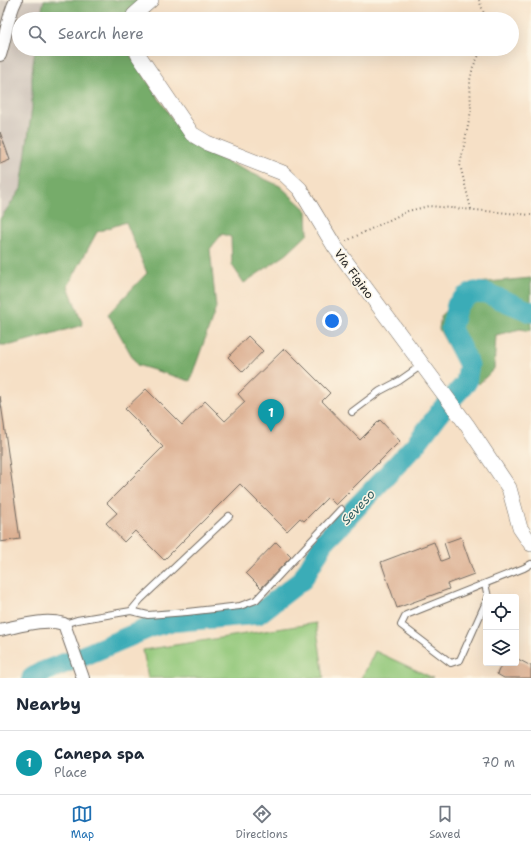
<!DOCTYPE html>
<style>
body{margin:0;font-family:"Shantell Sans",sans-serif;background:#f6f6f7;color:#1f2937}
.controls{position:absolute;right:12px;bottom:12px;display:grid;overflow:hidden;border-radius:4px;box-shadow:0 4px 16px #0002}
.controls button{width:36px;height:36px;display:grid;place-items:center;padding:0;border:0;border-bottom:1px solid #e0e1e3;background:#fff;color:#1f2937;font:20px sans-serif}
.you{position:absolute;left:332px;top:321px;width:14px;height:14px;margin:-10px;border:3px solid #fff;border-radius:50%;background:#1a73e8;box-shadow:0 0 0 6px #1a73e833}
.badge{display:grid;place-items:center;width:26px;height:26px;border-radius:50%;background:#1f6fb2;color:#fff;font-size:13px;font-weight:700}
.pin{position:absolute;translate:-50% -33px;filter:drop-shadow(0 1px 2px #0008)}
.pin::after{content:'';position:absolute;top:21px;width:14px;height:12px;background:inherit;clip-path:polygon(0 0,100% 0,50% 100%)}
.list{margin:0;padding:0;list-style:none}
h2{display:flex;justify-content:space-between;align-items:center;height:52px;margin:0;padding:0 16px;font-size:17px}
h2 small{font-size:13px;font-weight:400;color:#747a83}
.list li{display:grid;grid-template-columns:26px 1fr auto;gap:12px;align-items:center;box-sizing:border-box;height:64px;padding:0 16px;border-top:1px solid #e0e1e3}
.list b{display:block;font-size:15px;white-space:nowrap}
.list p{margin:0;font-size:13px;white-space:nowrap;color:#747a83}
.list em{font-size:13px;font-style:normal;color:#747a83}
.icon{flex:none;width:22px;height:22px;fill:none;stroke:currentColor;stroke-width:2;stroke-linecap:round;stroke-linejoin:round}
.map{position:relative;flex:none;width:531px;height:678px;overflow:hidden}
.search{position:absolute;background:#fff;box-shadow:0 4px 16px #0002;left:12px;right:12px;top:12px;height:44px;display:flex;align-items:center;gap:10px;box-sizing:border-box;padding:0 14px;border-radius:22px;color:#747a83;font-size:15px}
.sheet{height:116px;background:#fff}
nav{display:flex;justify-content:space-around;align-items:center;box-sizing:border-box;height:56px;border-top:1px solid #e0e1e3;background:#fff;font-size:11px;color:#747a83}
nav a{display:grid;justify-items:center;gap:2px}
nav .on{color:#1f6fb2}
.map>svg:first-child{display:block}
.industrial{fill:#cdc2b9}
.green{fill:#93c87a;stroke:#5f7a52}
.forest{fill:#76ac6a;stroke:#506c4a}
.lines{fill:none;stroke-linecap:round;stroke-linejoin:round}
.river{stroke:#3bacb7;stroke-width:21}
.building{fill:#dcaf91}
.service-casing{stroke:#726a61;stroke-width:8}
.minor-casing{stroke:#726a61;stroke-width:14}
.tertiary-casing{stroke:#726a61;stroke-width:16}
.path{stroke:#726a61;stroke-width:2;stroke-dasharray:1 3;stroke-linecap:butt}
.service{stroke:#fff;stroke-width:6}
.minor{stroke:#fff;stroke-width:12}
.tertiary{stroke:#fff;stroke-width:15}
.labels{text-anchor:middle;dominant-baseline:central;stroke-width:3;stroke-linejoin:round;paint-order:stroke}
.street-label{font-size:12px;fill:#2b2b2b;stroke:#fcf5e5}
.water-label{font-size:13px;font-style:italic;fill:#315f63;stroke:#fcf5e5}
</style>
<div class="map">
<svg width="531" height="678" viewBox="0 0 531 678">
<rect width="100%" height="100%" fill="#fcf5e5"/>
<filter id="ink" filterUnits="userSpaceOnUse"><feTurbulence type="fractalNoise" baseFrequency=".025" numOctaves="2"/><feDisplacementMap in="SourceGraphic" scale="8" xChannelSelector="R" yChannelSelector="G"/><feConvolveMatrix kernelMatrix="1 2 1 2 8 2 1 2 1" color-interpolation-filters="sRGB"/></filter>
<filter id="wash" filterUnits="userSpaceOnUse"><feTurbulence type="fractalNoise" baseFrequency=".012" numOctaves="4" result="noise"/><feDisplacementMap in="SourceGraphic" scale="16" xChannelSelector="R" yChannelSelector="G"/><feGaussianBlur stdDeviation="0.9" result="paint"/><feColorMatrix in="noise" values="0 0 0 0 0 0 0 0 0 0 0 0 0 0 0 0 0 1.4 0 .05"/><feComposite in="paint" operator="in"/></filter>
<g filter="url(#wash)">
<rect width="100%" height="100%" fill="#f6e0c6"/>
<path class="industrial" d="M 0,0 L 44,0 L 40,19 L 19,19 L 19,49 L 35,49 L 32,72 L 32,108 L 21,189 L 0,219 Z"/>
<path class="green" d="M 316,623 L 324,678 L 148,678 L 143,650 Z
M 375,651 L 433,678 L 362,678 Z"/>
<path class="forest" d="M 44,0 L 144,0 L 126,14 L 126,19 L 40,19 Z
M 35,49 L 130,49 L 131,56 L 187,141 L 225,161 L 280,186 L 307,211 L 308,234 L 287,254 L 244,283 L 232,265 L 231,237 L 222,234 L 210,249 L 216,308 L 190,381 L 137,365 L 108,314 L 147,273 L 126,222 L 97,232 L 68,286 L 83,325 L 11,345 L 0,345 L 0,219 L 21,189 L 32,108 L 32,72 Z
M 531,278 L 531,331 L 520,329 L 496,335 L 494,369 L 479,384 L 463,373 L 439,329 L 441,315 L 477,283 Z"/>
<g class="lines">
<path class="river" d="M 83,656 L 151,627 L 169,622 L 258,614 L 302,580 L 324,542 L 416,444 L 443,408 L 466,383 L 469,365 L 451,329 L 457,305 L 465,297 L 475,292 L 486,293 L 531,312
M 32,678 L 42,672 L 68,662"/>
</g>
<g id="blocks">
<path class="building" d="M 0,132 L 10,160 L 0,164 Z
M 248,336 L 263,351 L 243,372 L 228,357 Z
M 285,348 L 330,393 L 322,401 L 360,440 L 380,420 L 400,441 L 336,505 L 328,497 L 304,521 L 300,518 L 287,531 L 240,484 L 164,560 L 135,531 L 124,542 L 106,523 L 117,513 L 107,503 L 163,447 L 125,409 L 146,389 L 182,425 L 205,401 L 225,421 L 245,402 L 238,394 Z
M 0,396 L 20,539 L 0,542 Z
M 461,537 L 474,574 L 447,584 L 449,589 L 397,608 L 381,562 L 434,542 L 441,561 L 449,558 L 444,543 Z
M 276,542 L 291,557 L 261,588 L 246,573 Z
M 516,658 L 531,666 L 531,678 L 504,678 L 497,674 L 502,663 L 516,663 Z"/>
</g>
</g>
<g filter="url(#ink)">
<use href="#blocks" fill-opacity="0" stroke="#726a61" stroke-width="1"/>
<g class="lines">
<g class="service-casing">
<path id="service" d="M 352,412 L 380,391 L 399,381 L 422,365
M 485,584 L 488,597
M 486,602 L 460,660 L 451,663 L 401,625 L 406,615 L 524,568 L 531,564
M 131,611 L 141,599 L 229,516
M 64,624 L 77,620 L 131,611 L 148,615 L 187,612 L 240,606 L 256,600 L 341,509"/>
</g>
<g class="minor-casing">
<path id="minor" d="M 0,55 C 6,37 7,17 16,0
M 0,630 C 20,626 44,618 64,624 L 83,678"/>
</g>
<g class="tertiary-casing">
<path id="tertiary" d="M 133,19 L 134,15 L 151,0
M 136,49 L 139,56 L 192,134 L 207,143 L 283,173 L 300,189 L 335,247 L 467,425 L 509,488 L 520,528 L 531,544"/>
</g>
<path class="path" d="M 479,0 L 486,19
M 471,209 L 460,165 L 471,111 L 470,80 L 473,67 L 482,49
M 346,241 L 408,211 L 429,206 L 531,215"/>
<use href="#service" class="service"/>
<use href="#minor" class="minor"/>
<use href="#tertiary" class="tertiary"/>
</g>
</g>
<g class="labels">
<g class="street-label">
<text transform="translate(354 274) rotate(54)">Via Figino</text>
</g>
<g class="water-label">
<text transform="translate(358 507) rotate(-47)">Seveso</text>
</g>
</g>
</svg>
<div class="controls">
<button><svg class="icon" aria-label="locate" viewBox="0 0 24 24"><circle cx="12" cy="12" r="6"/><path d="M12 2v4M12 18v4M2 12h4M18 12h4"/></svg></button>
<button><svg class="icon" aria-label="layers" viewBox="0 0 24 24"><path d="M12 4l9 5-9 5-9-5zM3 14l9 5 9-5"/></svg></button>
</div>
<div class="you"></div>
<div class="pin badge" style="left:271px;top:432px;background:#0f9aa8">1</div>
<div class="search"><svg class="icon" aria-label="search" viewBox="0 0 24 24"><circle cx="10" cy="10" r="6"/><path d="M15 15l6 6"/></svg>Search here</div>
</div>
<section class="sheet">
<h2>Nearby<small></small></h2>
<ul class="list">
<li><span class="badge" style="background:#0f9aa8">1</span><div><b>Canepa spa</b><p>Place</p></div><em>70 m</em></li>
</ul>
</section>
<nav>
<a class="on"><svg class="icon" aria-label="map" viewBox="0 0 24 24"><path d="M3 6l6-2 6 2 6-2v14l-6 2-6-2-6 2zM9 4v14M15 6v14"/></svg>Map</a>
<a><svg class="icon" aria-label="directions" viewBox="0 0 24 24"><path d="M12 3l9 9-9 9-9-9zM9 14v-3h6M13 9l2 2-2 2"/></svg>Directions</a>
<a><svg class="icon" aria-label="saved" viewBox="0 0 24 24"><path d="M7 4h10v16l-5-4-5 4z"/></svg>Saved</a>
</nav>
